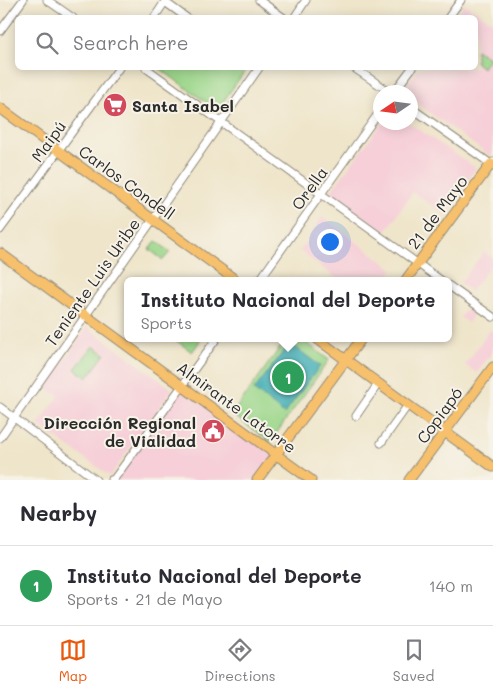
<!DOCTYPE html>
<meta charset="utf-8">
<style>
body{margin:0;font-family:Mali,sans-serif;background:#f2f2f3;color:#2b2b33}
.compass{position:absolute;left:373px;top:85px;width:45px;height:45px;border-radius:50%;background:#fff;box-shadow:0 2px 12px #0003;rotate:257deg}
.you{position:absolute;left:329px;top:241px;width:18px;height:18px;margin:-12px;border:4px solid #fff;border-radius:50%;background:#1a73e8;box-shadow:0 0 0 8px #1a73e833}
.badge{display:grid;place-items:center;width:32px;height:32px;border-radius:50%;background:#ea580c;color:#fff;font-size:16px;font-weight:700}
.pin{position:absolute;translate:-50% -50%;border:2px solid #fff;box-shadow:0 1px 5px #0006}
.popup{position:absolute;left:124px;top:277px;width:328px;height:65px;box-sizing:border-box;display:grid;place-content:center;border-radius:8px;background:#fff;filter:drop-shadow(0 1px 4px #0005);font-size:16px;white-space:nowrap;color:#7c7c81}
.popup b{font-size:19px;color:#2b2b33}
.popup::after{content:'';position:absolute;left:50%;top:100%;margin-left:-10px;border:10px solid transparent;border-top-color:#fff}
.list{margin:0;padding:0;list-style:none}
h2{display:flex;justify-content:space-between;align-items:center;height:65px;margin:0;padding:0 20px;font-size:21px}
h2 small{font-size:16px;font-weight:400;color:#7c7c81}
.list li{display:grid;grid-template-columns:32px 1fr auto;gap:15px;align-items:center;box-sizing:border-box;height:80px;padding:0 20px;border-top:1px solid #e1e1e2}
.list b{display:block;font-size:19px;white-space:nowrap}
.list p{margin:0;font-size:16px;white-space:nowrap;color:#7c7c81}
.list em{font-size:16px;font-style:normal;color:#7c7c81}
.icon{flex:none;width:28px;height:28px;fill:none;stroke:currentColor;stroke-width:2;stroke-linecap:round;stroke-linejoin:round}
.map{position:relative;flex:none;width:493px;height:480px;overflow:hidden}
.search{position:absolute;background:#fff;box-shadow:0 2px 12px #0003;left:15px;right:15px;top:15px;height:55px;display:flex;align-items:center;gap:12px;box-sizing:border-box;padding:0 18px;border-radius:8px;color:#7c7c81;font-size:19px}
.sheet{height:145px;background:#fff}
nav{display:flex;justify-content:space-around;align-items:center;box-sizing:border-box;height:70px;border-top:1px solid #e1e1e2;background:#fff;font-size:14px;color:#7c7c81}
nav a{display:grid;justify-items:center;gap:2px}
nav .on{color:#ea580c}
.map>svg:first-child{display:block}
.built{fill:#f6cfd8}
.green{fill:#9cd78b;stroke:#64815b}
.water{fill:#39abb4;stroke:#326b70}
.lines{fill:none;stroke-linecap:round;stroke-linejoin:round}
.minor-casing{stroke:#8d887a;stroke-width:9}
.major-casing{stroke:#8d887a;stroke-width:11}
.minor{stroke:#fff;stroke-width:7}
.major{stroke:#f7c06c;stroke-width:9}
.labels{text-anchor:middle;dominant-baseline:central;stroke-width:4;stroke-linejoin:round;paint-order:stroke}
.poi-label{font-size:16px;font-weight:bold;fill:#2b2b2b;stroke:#f7f3e8;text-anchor:start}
.street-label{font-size:16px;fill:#2b2b2b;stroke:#f7f3e8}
</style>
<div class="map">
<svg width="493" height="480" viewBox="0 0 493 480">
<rect width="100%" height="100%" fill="#f7f3e8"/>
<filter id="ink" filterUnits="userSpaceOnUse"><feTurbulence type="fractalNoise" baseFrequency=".02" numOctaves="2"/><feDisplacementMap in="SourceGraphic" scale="10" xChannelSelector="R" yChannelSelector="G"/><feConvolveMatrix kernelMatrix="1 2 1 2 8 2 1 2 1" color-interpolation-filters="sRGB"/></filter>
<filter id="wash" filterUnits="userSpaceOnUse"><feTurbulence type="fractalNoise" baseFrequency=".0096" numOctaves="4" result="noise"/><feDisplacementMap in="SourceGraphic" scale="20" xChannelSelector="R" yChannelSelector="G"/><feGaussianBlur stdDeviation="1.12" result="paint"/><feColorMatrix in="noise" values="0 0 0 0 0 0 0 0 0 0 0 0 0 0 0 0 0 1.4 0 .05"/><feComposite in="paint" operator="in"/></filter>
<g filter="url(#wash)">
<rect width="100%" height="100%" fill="#efe5ca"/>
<path class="built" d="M 464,4 L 493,22 L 493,152 L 490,156 L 411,99 L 410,92 L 401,92 L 419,68 L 476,68 L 476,18 L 455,17 Z
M 382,123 L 409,123 L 476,168 L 445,214 L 413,192 L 385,232 L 330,193 Z
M 322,217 L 393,269 L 384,281 L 340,281 L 300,251 Z
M 484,252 L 493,259 L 493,262 L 471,291 L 460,283 Z
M 466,309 L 474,314 L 468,323 L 460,317 Z
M 87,327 L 172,389 L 110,476 L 38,425 L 59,396 L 46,388 Z
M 490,330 L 493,332 L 493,351 L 477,373 L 465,365 Z
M 182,386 L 276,454 L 257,480 L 111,480 Z"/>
<path class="green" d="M 476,50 L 489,58 L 483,68 L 476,63 Z
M 159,68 L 247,68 L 217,110 Z
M 156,241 L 170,252 L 163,260 L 149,249 Z
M 173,338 L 202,338 L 192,352 Z
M 287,338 L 300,338 L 329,360 L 270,442 L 232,414 Z
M 93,346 L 105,354 L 87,378 L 75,369 Z"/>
<path class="water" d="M 290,343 L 320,366 L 284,414 L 254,390 Z"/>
</g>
<g filter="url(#ink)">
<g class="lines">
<g class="minor-casing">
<path id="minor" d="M 47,0 L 73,18
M 259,0 L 284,18
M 165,2 L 187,18
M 154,18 L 166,0
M 294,18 L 306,0
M 448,18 L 461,0
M 0,31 L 23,0
M 146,68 L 442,281
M 354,68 L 390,92
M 394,92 L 412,68
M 410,107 L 491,164 L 493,162
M 0,230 L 119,68
M 259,281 L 380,111
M 448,285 L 493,317
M 0,407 L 96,480
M 356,416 L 378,384
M 0,438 L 259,68
M 381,443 L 408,405
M 111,480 L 114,479 L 217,338"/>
</g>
<g class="major-casing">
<path id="major" d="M 0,108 L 237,281
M 0,253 L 311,480
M 405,281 L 491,164 L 493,166
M 316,338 L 493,467
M 257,480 L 362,338
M 409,480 L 493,367"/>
</g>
<use href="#minor" class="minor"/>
<use href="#major" class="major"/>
</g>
</g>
<defs>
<g id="supermarket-disc" transform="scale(1.25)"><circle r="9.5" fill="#d1495b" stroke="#f7f3e8"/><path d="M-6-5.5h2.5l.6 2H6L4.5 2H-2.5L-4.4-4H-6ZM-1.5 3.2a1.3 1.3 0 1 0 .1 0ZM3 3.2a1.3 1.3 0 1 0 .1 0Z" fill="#fff"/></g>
<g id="civic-disc" transform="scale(1.25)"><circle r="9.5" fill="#d1495b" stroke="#f7f3e8"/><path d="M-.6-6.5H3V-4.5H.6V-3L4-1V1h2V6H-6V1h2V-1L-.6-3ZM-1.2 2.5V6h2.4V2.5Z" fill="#fff"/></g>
</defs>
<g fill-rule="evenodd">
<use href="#supermarket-disc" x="115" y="105"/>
<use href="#civic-disc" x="213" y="431"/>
</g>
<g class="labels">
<g class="poi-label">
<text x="132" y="105">Santa Isabel</text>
<text x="196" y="422" text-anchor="end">Dirección Regional<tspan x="196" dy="18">de Vialidad</tspan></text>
</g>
<g class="street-label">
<text transform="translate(48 141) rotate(-54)">Maipú</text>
<text transform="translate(127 182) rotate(36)">Carlos Condell</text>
<text transform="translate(309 188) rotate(-54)">Orella</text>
<text transform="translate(437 212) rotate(-53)">21 de Mayo</text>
<text transform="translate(92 282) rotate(-55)">Teniente Luis Uribe</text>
<text transform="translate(237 407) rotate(36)">Almirante Latorre</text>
<text transform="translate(439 415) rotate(-54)">Copiapó</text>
</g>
</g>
</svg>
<svg class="compass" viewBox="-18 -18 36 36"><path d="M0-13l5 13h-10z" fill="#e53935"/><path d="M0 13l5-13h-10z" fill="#7c7c81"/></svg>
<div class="you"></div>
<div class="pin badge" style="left:288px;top:377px;background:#2e9e5b">1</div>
<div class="popup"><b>Instituto Nacional del Deporte</b>Sports</div>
<div class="search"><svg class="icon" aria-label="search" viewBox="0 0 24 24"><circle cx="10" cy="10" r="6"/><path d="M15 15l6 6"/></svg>Search here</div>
</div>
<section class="sheet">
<h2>Nearby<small></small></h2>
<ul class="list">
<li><span class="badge" style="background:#2e9e5b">1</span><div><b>Instituto Nacional del Deporte</b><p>Sports · 21 de Mayo</p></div><em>140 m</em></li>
</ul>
</section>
<nav>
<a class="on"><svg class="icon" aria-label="map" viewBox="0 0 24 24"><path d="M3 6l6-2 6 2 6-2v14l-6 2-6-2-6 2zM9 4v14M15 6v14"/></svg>Map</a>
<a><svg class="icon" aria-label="directions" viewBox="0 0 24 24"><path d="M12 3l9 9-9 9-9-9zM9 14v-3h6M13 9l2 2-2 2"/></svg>Directions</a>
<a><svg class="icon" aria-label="saved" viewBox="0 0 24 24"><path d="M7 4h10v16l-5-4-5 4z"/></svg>Saved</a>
</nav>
